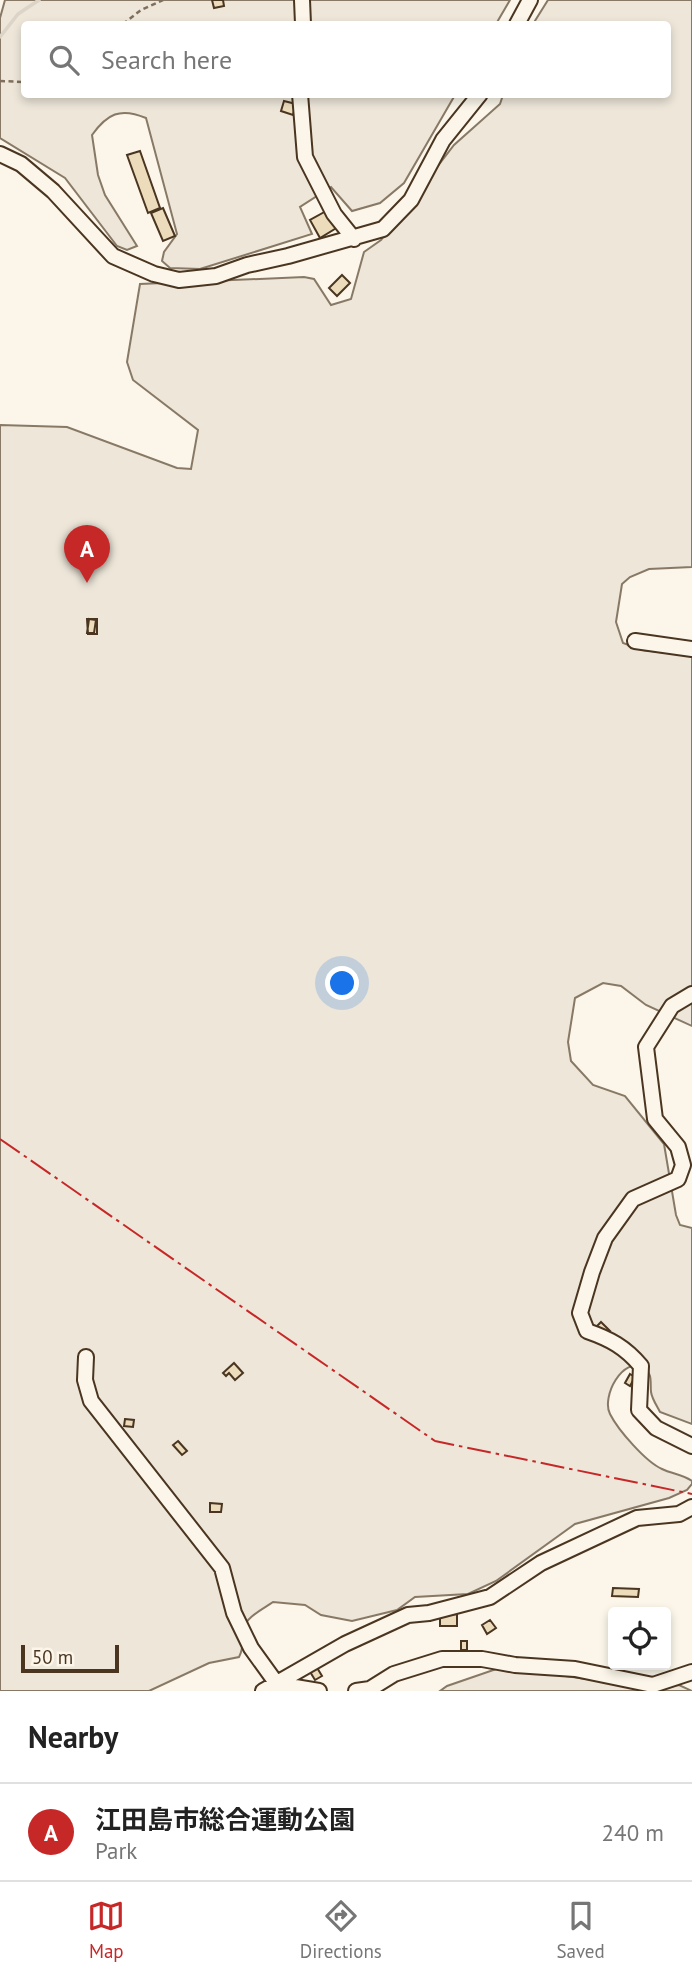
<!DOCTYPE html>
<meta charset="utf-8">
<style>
body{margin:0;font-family:"PT Sans","Noto Sans JP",sans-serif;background:#f2f2f2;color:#222}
.controls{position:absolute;right:21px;bottom:21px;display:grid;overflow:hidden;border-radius:7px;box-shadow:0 4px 10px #0003}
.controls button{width:63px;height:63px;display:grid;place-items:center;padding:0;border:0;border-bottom:2px solid #e0e0e0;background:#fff;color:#222;font:35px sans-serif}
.scale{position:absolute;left:21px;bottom:18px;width:98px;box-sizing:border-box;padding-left:7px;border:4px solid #4a3520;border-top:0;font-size:19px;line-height:24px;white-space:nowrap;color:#4a3520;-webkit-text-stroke:5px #fbf6e9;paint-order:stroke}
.you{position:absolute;left:343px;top:984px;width:24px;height:24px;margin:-18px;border:5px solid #fff;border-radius:50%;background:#1a73e8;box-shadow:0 0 0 10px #1a73e833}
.badge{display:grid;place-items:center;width:46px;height:46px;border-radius:50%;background:#c62828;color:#fff;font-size:23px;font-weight:700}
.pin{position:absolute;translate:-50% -58px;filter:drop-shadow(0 2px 4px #0008)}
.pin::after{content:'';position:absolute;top:37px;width:24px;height:21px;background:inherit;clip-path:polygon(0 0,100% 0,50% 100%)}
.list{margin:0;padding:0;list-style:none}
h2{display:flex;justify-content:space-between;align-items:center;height:91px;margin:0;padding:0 28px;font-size:30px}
h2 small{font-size:23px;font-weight:400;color:#767676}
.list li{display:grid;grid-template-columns:46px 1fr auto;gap:21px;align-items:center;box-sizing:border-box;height:98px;padding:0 28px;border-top:2px solid #e0e0e0}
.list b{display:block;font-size:26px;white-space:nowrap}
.list p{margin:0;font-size:23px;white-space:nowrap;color:#767676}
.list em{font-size:23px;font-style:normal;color:#767676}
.icon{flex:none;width:38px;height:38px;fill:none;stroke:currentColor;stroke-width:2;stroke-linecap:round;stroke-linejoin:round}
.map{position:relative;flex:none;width:692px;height:1691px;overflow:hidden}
.search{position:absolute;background:#fff;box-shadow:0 4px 10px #0003;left:21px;right:21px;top:21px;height:77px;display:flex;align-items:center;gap:18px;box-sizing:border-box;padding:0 24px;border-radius:7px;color:#767676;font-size:26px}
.sheet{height:189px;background:#fff}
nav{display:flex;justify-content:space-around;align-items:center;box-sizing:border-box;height:98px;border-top:2px solid #e0e0e0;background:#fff;font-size:19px;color:#767676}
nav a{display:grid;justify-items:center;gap:4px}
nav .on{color:#c62828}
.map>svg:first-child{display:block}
.green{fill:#ede6d9;stroke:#887966;stroke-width:2}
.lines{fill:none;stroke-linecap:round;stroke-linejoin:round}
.stream{stroke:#dcd4c6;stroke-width:3.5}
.building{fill:#ecdcbc;stroke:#4a3520;stroke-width:2}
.minor-casing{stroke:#4a3520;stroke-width:18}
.path{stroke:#7f6f5c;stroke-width:2.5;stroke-dasharray:5 3.5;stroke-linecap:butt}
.minor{stroke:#fbf6e9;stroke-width:14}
.power{stroke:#c62828;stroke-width:2;stroke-dasharray:24 5 3.5 5;stroke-linecap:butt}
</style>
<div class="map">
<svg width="692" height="1691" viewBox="0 0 692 1691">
<rect width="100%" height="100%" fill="#fbf6e9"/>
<path class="green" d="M 5,0 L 510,0 L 496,24 L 24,24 L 24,94 L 455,95 L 404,183 L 380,203 L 352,211 L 331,187 L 300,207 L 312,234 L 200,269 L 170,268 L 162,261 L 164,252 L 177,234 L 146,118 C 120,107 107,114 92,135 L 98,175 L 105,195 L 137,246 L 127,250 L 117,246 L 65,178 L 0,138 L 0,18 Z
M 548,0 L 692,0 L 692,567 L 649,569 L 630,577 L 622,584 L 616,622 L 623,643 L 642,650 L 692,656 L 692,1026 L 646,1005 L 621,986 L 603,983 L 575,998 L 568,1042 L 571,1061 L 593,1085 L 625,1096 L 664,1144 L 676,1215 L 680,1225 L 692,1228 L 692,1424 L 660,1412 C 657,1406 652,1399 651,1392 C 650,1383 653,1374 644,1368 C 623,1355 601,1397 610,1414 C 618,1430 646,1462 662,1469 C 672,1474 682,1474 692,1481 L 692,1484 L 687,1490 L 669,1498 L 575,1524 L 496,1581 L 468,1594 L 415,1597 L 397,1610 L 352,1621 L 321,1615 L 305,1605 L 273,1602 C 263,1609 246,1617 243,1629 C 241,1639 245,1646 239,1657 L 209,1663 L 149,1691 L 0,1691 L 0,425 L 67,427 L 177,468 L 191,469 L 198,430 L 133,380 L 127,362 L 140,284 L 304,277 L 314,279 L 331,305 L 351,299 L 364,252 L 381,240 L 454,145 L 500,104 L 503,95 L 668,94 L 668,24 L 533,24 Z
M 502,1667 L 642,1687 L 679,1685 L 692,1691 L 440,1691 L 447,1686 Z"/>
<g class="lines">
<path class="stream" d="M 0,37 L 18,14 L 39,0"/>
</g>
<path class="building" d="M 212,0 L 223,0 L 224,6 L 214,8 Z
M 284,101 L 296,104 L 293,115 L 281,111 Z
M 140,151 L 160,208 L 148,213 L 127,155 Z
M 163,208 L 175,236 L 163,241 L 151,213 Z
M 328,210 L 338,227 L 320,238 L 310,220 Z
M 342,275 L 350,283 L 337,296 L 329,288 Z
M 87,619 L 97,619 L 97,634 L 88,634 Z
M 89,619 L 96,620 L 94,633 L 87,633 Z
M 601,1322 L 610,1331 L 605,1335 L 597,1326 Z
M 234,1363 L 243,1373 L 235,1380 L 229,1373 L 226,1376 L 223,1373 Z
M 630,1374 L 635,1377 L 630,1386 L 625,1383 Z
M 125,1419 L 134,1420 L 133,1427 L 124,1426 Z
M 178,1441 L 187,1451 L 182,1455 L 173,1445 Z
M 210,1503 L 222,1504 L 221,1512 L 210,1512 Z
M 613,1588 L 639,1589 L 638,1597 L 612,1596 Z
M 457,1614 L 457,1626 L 440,1626 L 440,1615 Z
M 490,1620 L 496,1628 L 487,1634 L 482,1625 Z
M 461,1641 L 467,1641 L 467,1650 L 461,1650 Z
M 316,1666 L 322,1676 L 315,1680 L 309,1670 Z"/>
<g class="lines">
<g class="minor-casing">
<path id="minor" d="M 302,0 L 303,24
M 517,24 L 530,0
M 300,94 L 305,157 L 334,214 L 354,239
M 0,154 L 21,164 L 53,191 L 113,256 L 154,274 L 179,280 L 216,276 L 247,265 L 288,256 L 383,229 L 411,200 L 443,140 L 480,94
M 635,641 L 692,649
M 692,994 L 672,1006 L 646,1047 L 655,1119 L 678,1147 L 683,1165 L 678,1179 L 633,1199 L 605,1238 L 592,1272 L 580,1313 L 587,1331 C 610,1339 625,1347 641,1366 L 639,1410 L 656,1428 L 692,1446
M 86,1357 L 85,1380 L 91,1401 L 222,1568 L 234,1613 L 251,1648 L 277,1684 L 319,1691
M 263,1691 L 345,1644 L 408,1615 L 429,1613 L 490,1597 L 541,1563 L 637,1518 L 679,1514 L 692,1507
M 356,1691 L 370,1689 L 394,1674 L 442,1659 L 482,1659 L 515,1665 L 575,1669 L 653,1685 L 692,1672"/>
</g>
<path class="path" d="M 123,24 L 141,10 L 163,0
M 0,81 L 24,82"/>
<use href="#minor" class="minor"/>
<path class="power" d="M 0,1139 L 435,1441 L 692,1494"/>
</g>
</svg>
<div class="controls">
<button><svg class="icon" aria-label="locate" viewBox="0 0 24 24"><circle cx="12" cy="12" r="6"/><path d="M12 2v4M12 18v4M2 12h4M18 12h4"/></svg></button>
</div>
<div class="scale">50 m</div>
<div class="you"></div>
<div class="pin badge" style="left:87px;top:583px">A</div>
<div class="search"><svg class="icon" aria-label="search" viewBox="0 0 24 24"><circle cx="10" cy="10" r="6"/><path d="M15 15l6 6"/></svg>Search here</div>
</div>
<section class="sheet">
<h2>Nearby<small></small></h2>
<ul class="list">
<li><span class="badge">A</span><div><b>江田島市総合運動公園</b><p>Park</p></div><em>240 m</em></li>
</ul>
</section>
<nav>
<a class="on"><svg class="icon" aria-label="map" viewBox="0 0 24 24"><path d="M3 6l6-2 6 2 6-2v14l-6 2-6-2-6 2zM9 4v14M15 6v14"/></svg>Map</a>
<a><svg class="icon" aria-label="directions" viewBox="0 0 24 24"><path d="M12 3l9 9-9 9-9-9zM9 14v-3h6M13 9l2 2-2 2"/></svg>Directions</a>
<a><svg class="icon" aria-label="saved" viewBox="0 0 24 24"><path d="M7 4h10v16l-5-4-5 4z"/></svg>Saved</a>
</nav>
